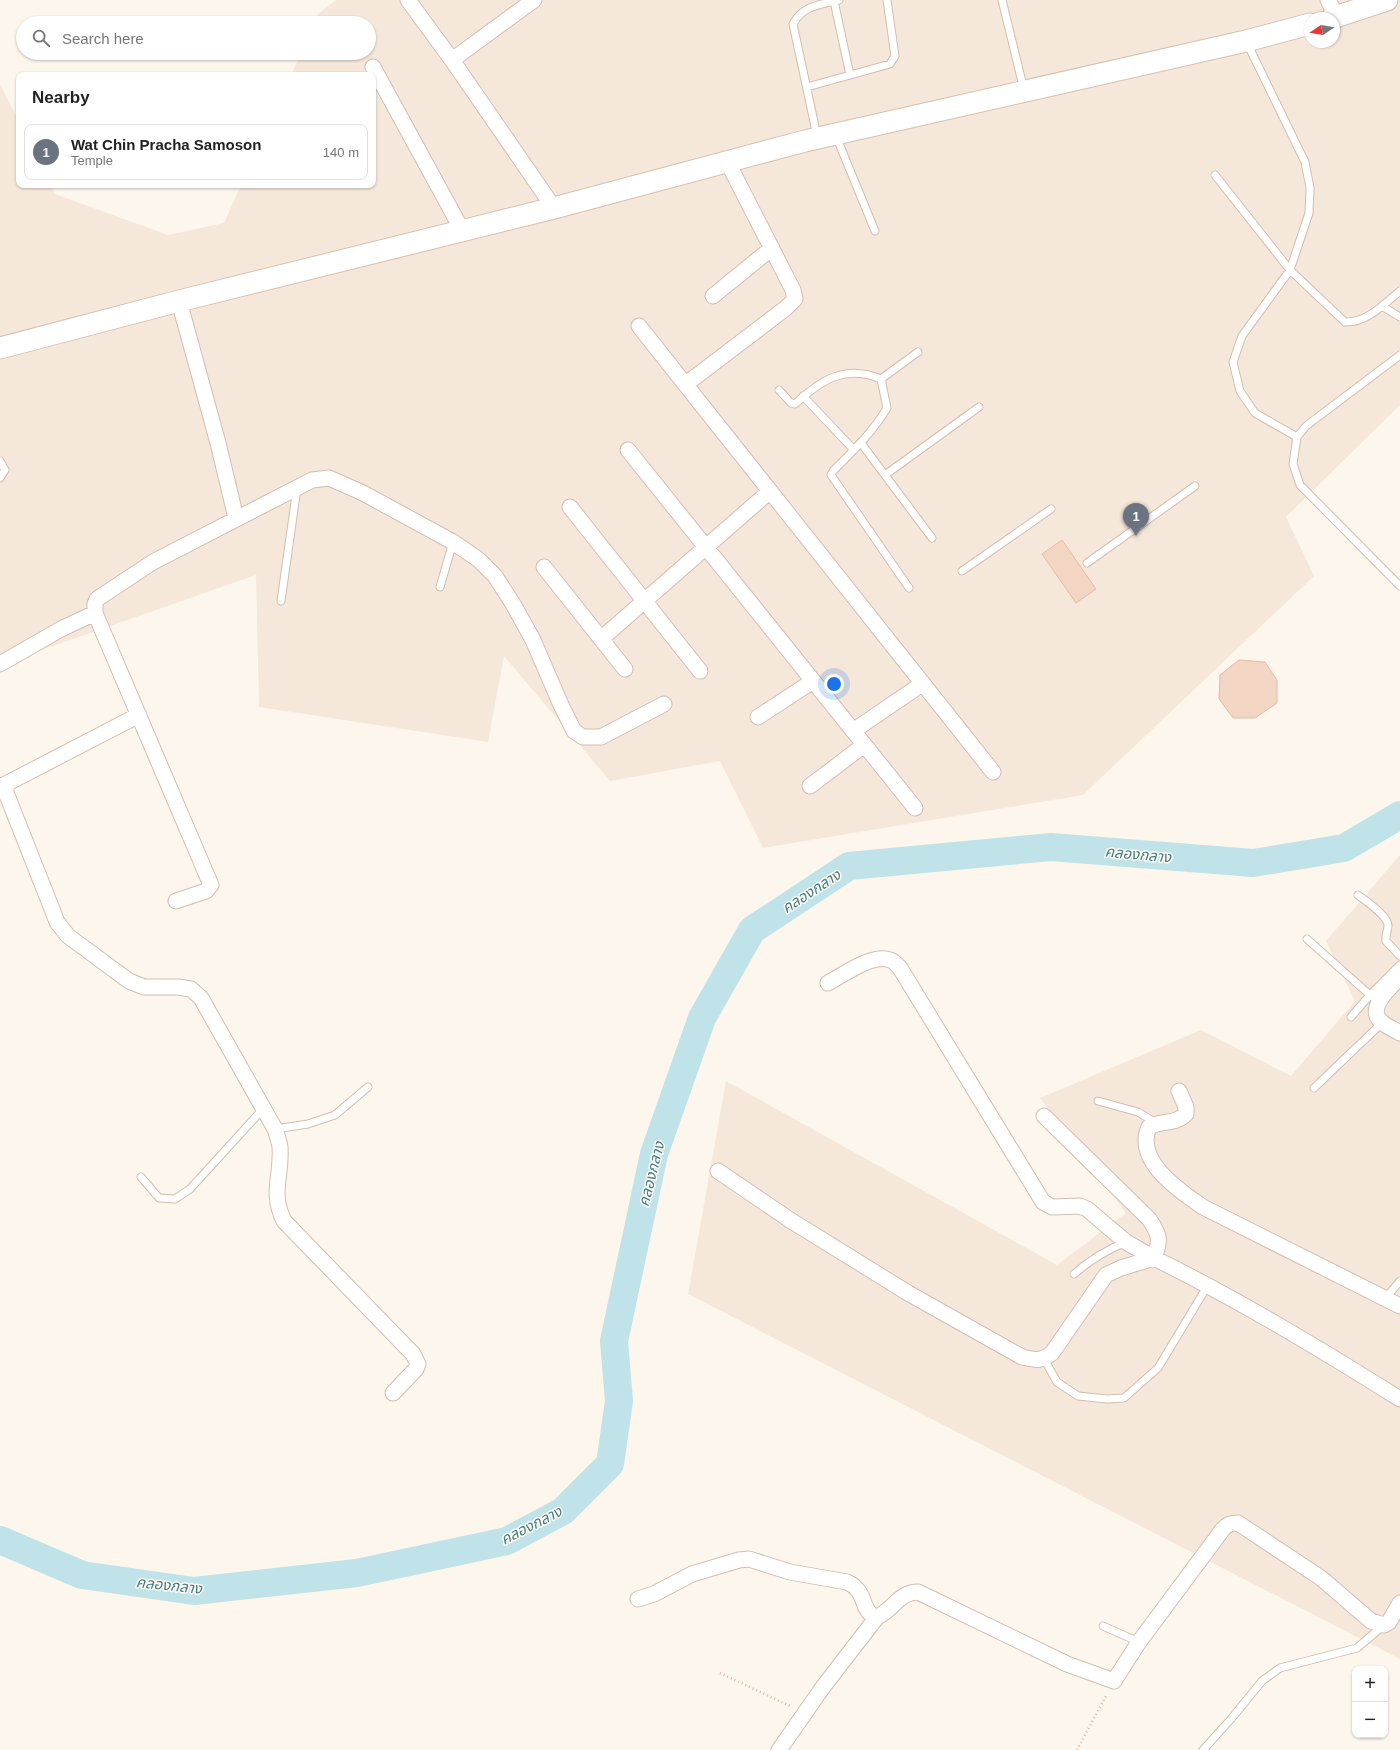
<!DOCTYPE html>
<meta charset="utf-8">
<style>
body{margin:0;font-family:Arial,"Noto Sans Thai",sans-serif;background:#f2f2f2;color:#222}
.controls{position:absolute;right:12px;bottom:12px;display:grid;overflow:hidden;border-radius:8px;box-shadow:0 1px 3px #0004}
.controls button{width:36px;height:36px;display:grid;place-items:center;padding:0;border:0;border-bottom:1px solid #e0e0e0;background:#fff;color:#222;font:20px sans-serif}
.compass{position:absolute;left:1304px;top:12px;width:36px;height:36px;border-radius:50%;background:#fff;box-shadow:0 1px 3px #0004;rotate:258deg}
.you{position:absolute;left:834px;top:684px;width:14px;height:14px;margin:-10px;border:3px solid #fff;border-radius:50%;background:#1a73e8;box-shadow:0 0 0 6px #1a73e833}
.badge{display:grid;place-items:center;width:26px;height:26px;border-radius:50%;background:#0f766e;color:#fff;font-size:13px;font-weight:700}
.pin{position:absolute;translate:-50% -33px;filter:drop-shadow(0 1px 2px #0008)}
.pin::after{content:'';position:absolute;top:21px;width:14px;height:12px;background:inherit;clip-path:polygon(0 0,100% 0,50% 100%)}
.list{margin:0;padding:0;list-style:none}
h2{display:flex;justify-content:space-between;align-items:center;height:52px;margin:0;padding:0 16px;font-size:17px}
h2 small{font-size:13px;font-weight:400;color:#767676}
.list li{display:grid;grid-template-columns:26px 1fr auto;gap:12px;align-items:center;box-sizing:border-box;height:56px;margin:0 8px 8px;padding:0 8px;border:1px solid #e0e0e0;border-radius:8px}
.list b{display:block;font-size:15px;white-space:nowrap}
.list p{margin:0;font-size:13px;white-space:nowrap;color:#767676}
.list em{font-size:13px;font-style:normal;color:#767676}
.icon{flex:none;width:22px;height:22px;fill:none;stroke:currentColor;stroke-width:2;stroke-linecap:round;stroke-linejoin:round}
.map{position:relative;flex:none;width:1400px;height:1750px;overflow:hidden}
.search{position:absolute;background:#fff;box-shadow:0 1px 3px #0004;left:16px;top:16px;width:360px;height:44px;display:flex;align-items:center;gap:10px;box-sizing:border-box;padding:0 14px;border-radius:22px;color:#767676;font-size:15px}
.panel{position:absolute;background:#fff;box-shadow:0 1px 3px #0004;left:16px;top:72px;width:360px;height:116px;border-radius:8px}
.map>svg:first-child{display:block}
.residential{fill:#f5e8da;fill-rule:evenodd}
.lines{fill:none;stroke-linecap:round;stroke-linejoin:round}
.river{stroke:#bfe3e8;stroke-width:28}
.building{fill:#f3d5c3;stroke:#e6bba3}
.service-casing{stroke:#d1beb0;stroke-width:9}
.minor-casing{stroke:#d1beb0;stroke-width:17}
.secondary-casing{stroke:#d6c0b0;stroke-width:23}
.path{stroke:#d9b8a5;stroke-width:2.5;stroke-dasharray:1 3;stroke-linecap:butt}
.service{stroke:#fff;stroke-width:7}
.minor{stroke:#fff;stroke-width:15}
.secondary{stroke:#fff;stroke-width:21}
.labels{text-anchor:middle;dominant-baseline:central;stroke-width:3;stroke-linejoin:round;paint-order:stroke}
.water-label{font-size:15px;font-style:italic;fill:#437c86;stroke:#fffaf3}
</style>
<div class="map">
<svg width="1400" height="1750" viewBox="0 0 1400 1750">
<rect width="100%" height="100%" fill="#fdf6ec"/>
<path class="residential" d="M 336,0 L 1400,0 L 1400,405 L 1286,517 L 1314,576 L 1083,795 L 763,848 L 720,761 L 610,781 L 504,656 L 488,742 L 259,707 L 256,575 L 7,662 L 0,654 L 0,84 L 19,122 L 19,185 L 51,185 L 55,194 L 168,235 L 224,223 L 241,185 L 373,185 L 373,75 L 291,75 L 301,53 L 369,53 L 369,23 L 314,23 L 318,14 ZM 1310,18 L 1334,18 L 1334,42 L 1310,42 Z
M 1400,855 L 1400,1659 L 688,1294 L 726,1081 L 1057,1265 L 1126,1213 L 1040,1098 L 1201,1030 L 1291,1076 L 1355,1001 L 1326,941 Z"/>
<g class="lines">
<path class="river" d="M 0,1540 L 82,1575 L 194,1591 L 357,1573 L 507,1541 L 563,1511 L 610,1464 L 619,1401 L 614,1341 L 654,1154 L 702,1018 L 752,930 L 849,866 L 1051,847 L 1253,863 L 1344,848 L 1400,815"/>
</g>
<path class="building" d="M 1062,540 L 1096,589 L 1076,603 L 1042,554 Z
M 1239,660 L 1265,662 L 1277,680 L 1277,703 L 1255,718 L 1233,718 L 1219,699 L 1220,675 Z"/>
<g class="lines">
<g class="service-casing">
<path id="service" d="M 1002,0 L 1024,90
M 834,1 L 850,75
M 1247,43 L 1305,162 L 1310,188 L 1309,213 L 1290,270 L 1242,336 L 1233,362 L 1240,391 L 1255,413 L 1297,437
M 807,87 L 890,64 L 895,56 L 887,0
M 817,136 L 793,24 C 803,5 820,5 839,0
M 836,136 L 875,231
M 1215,175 L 1290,270 L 1345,322 C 1367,323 1384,304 1400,291
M 1382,306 L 1400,317
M 1400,355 L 1306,426 L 1297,437 L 1293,464 L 1300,485 L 1400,586
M 779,390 L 791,403 L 795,404 C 821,380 845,364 881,379
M 803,396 L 854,450
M 861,443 L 932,538
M 0,461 L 5,470 L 0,478
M 885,475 L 979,407
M 1087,563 L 1195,486
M 962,571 L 1051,509
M 440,587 L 453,542
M 909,588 L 831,475 L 833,471 C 852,452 873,432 887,408 L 881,379 L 918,352
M 281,601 L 297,488
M 1358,895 C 1366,901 1387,915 1388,925 C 1388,931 1385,935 1386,941 L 1400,956
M 1307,939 L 1370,995 L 1351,1017
M 1374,998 L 1370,995 L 1400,965
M 1314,1088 L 1382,1023
M 1098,1101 L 1138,1112 L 1156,1123
M 275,1129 L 308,1124 L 335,1115 L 368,1087
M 141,1177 L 159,1198 L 175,1199 L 190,1189 L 263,1109
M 1074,1274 C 1090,1260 1106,1250 1126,1242
M 1385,1299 L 1400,1281
M 1044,1359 L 1057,1382 L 1078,1396 L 1107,1399 L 1124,1398 L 1158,1368 L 1208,1285
M 1103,1626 L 1139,1642
M 1203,1750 L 1231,1719 L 1262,1681 L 1280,1668 L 1357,1648 L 1384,1625"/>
</g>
<g class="minor-casing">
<path id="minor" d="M 408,0 L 452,60 L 554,208
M 1328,0 L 1337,17
M 452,60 L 534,0
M 373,67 L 462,230
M 713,296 L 772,248
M 179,301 L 218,443 L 236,518
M 639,326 L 993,772
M 686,384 L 786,308 L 795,299 L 793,290 L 727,161
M 628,450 L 915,808
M 570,507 L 700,671
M 544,567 L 625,669
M 601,639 L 770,491
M 0,664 L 61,629 L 95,613
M 758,717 L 813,681
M 853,731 L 922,684
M 3,785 L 50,904 L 57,922 L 68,936 L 129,981 L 144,987 L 178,987 L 191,989 L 201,998 L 275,1129 C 277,1135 279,1141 280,1147 C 282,1176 270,1193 284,1221 L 413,1354 L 418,1364 L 416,1369 L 393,1393
M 810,786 L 864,745
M 0,787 L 139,715
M 176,901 L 206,891 L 211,885 L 95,613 L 95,604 L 97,599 L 153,562 L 312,480 L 329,478 L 363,493 L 453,542 L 479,560 L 495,576 L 513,604 L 533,640 L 561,705 L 574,731 L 583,737 L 601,737 L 664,704
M 1400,977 C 1390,988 1364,1010 1383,1023 C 1388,1027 1395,1030 1400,1033
M 828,983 C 843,975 873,953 890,960 C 894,961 897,965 900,968 L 1043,1202 L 1052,1207 L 1080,1206 L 1087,1209 L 1126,1242 L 1154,1258 C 1161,1240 1160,1235 1149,1219 L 1044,1116
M 1179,1091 L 1186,1107 L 1186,1114 C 1175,1125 1162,1120 1149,1127 C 1134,1161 1180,1191 1203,1207 L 1400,1306
M 718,1171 L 790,1220 L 908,1293 L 1022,1357 C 1035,1360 1040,1362 1052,1353 L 1106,1275 L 1121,1268 L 1154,1258 C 1239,1300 1320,1349 1400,1399
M 638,1599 L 654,1594 L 692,1574 L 739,1560 L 749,1559 L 790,1572 L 847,1582 C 869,1592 859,1612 877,1617 C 893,1610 899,1592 918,1592 L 1067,1664 L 1114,1681 L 1139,1642 L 1223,1529 C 1228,1524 1231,1523 1238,1523 L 1321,1578 L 1371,1621 L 1384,1625 L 1389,1622 L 1400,1603
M 779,1750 L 823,1687 L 877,1617"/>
</g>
<g class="secondary-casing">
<path id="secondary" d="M 1332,18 L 1387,0
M 0,348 L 179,301 L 554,208 L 805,141 L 1246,41 L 1310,24"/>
</g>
<path class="path" d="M 720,1673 L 792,1707
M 1077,1750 L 1107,1694"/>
<use href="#service" class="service"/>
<use href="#minor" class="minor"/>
<use href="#secondary" class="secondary"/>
</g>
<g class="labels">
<g class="water-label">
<text transform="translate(1138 854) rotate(5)">คลองกลาง</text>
<text transform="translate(811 891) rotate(-33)">คลองกลาง</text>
<text transform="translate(651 1174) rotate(-76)">คลองกลาง</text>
<text transform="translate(531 1525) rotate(-27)">คลองกลาง</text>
<text transform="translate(169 1585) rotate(6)">คลองกลาง</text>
</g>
</g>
</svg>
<div class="controls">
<button>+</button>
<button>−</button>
</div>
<svg class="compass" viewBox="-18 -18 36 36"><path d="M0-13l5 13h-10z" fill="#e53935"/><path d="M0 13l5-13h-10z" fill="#767676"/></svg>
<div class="you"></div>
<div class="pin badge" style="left:1136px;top:536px;background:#6b7280">1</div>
<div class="search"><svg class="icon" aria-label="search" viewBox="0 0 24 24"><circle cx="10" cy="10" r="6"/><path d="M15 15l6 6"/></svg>Search here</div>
<section class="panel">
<h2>Nearby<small></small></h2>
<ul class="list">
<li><span class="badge" style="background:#6b7280">1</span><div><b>Wat Chin Pracha Samoson</b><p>Temple</p></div><em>140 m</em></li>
</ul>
</section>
</div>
